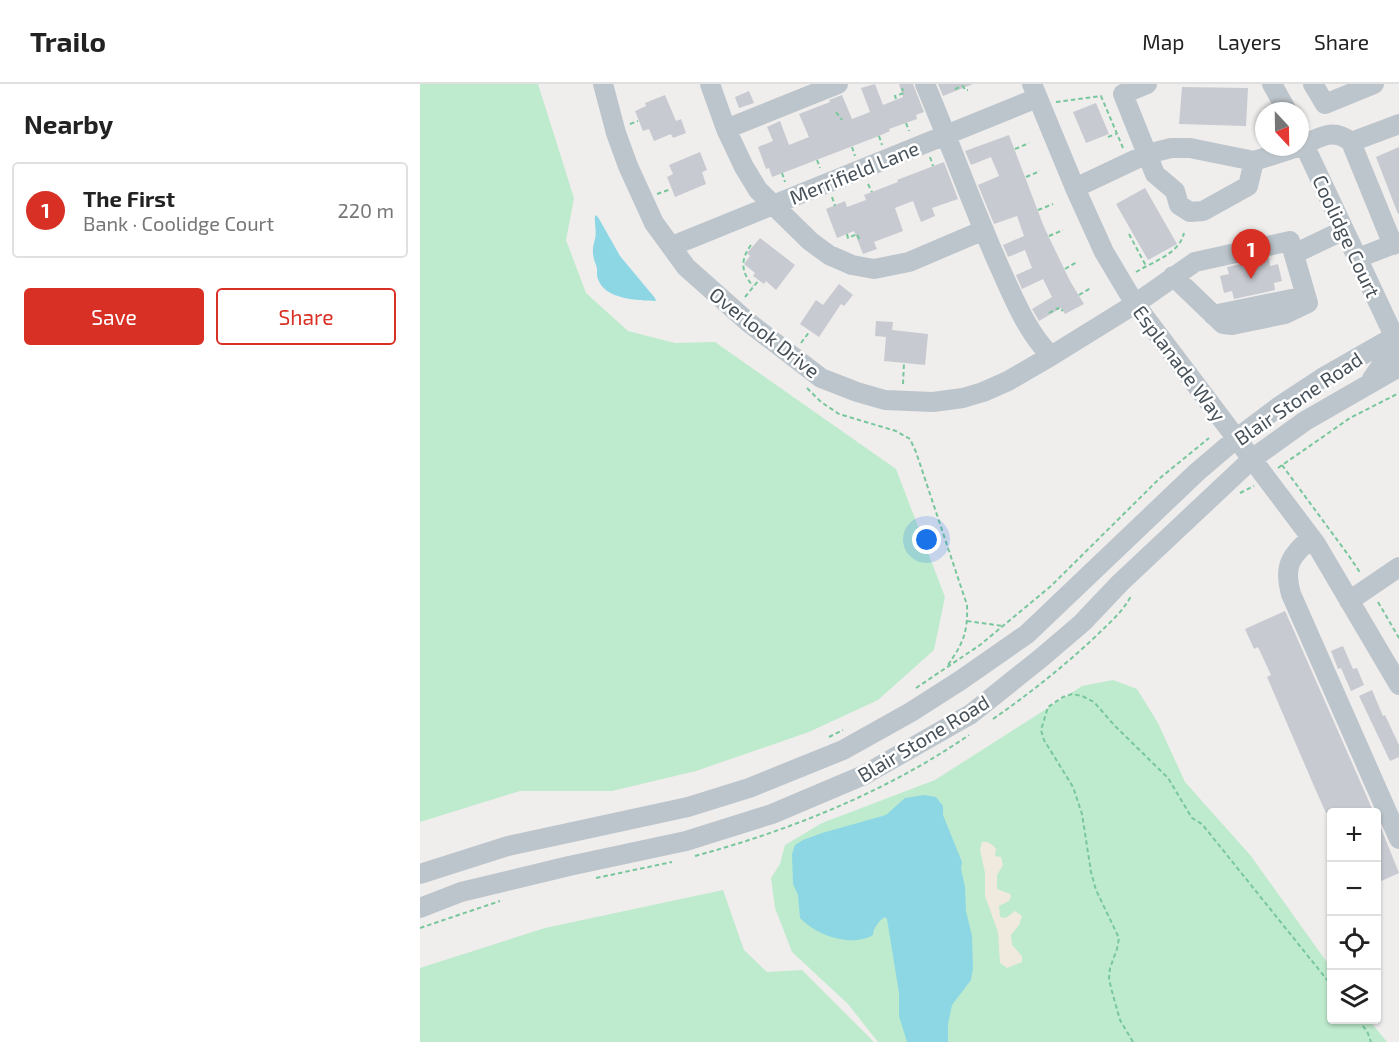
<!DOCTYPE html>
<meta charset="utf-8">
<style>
body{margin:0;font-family:"Exo 2",sans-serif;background:#f2f2f2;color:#222}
.controls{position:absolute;right:18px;bottom:18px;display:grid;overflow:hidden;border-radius:6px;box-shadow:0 2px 4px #0004}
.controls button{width:54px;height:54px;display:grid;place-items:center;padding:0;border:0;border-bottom:2px solid #e0e0e0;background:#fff;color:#222;font:30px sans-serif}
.compass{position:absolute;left:835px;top:18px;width:54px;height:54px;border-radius:50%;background:#fff;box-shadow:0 2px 4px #0004;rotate:158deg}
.you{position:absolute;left:507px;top:456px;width:21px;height:21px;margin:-15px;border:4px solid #fff;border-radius:50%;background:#1a73e8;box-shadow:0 0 0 9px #1a73e833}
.badge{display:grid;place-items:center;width:39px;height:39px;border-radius:50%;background:#d93025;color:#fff;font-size:20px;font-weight:700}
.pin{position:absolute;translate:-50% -50px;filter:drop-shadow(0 2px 3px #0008)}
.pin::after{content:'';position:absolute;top:32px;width:21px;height:18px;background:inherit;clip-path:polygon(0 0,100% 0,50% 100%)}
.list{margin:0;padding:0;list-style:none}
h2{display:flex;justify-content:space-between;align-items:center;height:78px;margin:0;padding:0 24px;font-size:26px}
h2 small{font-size:20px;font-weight:400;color:#767676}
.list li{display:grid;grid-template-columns:39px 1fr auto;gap:18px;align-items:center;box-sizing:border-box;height:96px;margin:0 12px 12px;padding:0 12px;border:2px solid #e0e0e0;border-radius:6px}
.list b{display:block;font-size:22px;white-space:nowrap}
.list p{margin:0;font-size:20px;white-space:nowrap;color:#767676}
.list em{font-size:20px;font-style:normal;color:#767676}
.actions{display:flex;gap:12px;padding:18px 24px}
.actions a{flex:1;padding:14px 0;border:2px solid #d93025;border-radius:6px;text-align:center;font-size:21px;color:#d93025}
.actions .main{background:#d93025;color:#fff}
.icon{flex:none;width:33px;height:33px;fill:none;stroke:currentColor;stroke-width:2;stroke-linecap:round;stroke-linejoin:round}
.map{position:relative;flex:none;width:979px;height:958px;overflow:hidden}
header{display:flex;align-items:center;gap:36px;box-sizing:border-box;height:84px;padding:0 30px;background:#fff;border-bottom:2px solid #e0e0e0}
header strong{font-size:28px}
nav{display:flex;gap:33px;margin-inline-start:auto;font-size:21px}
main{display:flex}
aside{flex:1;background:#fff}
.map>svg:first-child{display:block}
.green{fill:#beebcd}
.sand{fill:#f0eade}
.water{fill:#8dd7e5}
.building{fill:#c7cad0}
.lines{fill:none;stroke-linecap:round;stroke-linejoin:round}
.path{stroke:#78c79c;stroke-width:2;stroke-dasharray:4.5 3;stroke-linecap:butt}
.minor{stroke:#bcc5cb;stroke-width:20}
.labels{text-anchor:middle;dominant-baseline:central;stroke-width:5;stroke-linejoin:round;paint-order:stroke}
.street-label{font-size:20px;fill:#475159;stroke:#fff}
</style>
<header>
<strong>Trailo</strong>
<nav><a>Map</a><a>Layers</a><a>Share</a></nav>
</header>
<main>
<aside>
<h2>Nearby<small></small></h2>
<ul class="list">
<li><span class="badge">1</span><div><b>The First</b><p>Bank · Coolidge Court</p></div><em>220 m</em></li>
</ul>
<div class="actions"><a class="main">Save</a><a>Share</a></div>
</aside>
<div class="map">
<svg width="979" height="958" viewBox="0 0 979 958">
<rect width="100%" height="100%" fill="#f0eded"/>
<path class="green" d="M 0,0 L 118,0 L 154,114 L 146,156 L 166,209 L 208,247 L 255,259 L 295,258 L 476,385 L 525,513 L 514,566 L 458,616 L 389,648 L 276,687 L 192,707 L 100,707 L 0,738 Z
M 693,596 L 717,605 L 738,639 L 765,698 L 831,772 L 911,884 L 912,936 L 949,936 L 967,958 L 458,958 L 428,920 L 372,868 L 355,824 L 351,794 L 360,780 L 365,761 L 402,739 L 515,696 L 662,602 Z
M 303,806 L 324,866 L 347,888 L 382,886 L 454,958 L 0,958 L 0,884 L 125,844 Z"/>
<path class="sand" d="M 562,758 C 568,757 573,761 576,765 L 575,772 L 581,773 L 583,781 L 577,791 L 577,805 L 590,810 L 591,812 L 589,817 L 579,822 L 580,833 L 586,834 L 595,827 L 602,832 L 599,841 L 591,851 L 592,861 L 602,872 L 602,878 L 587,884 L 580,879 L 578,848 L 565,812 L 565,789 L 560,766 Z"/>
<path class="water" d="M 175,131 L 178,133 L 200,172 L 235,214 L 236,217 C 218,216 185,216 178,195 C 176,191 178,185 176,181 C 172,171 172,165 175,155 C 177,148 174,138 175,131 Z
M 504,711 L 516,713 L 523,722 L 523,731 L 542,778 L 541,785 L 545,803 L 546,827 L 552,852 L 553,884 L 551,896 L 532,921 L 528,940 L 528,958 L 487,958 L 479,932 L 479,909 L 467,835 L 465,833 C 459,836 453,845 453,851 C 431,864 396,851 380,834 L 378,811 L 373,800 L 372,770 L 375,761 L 383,756 L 402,749 L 466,731 L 485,714 Z"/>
<path class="building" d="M 455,0 L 463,21 L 483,13 L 479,0 L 493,0 L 504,28 L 496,31 L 497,35 L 469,45 L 470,47 L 459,52 L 352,93 L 349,84 L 346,85 L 338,63 L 353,57 L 347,43 L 360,37 L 369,61 L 389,53 L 379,30 L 410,18 L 409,16 L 422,11 L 432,35 L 450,28 L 441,4 Z
M 518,0 L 553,0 L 523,12 Z
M 762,3 L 828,4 L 826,42 L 759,40 Z
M 329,7 L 334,19 L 319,24 L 315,13 Z
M 245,11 L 256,37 L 261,35 L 266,49 L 253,54 L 251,50 L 234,57 L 229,45 L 223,47 L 215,27 L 226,22 L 225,19 Z
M 676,19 L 689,50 L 666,59 L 653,28 Z
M 589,51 L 624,143 L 650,197 L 664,220 L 645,230 L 641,224 L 619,237 L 612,225 L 632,213 L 623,195 L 602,205 L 596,191 L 612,184 L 605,166 L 588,173 L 583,161 L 604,152 L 597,132 L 574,140 L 558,101 L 579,92 L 571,73 L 551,81 L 545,67 Z
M 979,63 L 979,129 L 978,130 L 956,73 Z
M 280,68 L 287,86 L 282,88 L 286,100 L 255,113 L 247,93 L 253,90 L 249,81 Z
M 524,78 L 538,115 L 512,124 L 515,132 L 501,138 L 493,117 L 475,124 L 483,147 L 454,158 L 457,165 L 443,170 L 434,147 L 417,154 L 406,125 L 425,117 L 427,123 L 446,116 L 444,111 L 478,98 L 477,96 Z
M 725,104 L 757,160 L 728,176 L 696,120 Z
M 340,154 L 375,181 L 356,206 L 346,197 L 344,200 L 333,192 L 335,189 L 324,180 L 330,172 L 327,169 Z
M 849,174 L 850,182 L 858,180 L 862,197 L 854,199 L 855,206 L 814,215 L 812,207 L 804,209 L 800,192 L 809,190 L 807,183 Z
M 419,200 L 433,211 L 424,222 L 421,220 L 399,253 L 380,240 L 396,216 L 403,221 Z
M 456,237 L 473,238 L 472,246 L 508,250 L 505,281 L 464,277 L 466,253 L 455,252 Z
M 865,527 L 874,547 L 954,729 L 906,729 L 897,709 L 847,593 L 851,591 L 838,563 L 834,565 L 825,545 Z
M 923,562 L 933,585 L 937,584 L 944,601 L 931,607 L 921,584 L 918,585 L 911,567 Z
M 952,606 L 963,632 L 965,631 L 979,661 L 979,673 L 970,677 L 939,612 Z
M 957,734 L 979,789 L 957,799 Z"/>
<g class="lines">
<path class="path" d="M 535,5 L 543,2 L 545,6 L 548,6
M 476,15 L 475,12 L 484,9 L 482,4
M 636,18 L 681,12 L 703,64
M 416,28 L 422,36
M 486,39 L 489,47
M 210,40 L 218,37
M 459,52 L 462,61
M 688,53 L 696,50
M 432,63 L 435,72
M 595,65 L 609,59
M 510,73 L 513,82
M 397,76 L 400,84
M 362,89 L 365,98
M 606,93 L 620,87
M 448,100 L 452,108
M 237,110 L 251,105
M 412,113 L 415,122
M 618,126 L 633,120
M 427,150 L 428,154 L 437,150 L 440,157
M 709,150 L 726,182
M 629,152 L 643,146
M 331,161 C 320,176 321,188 333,202
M 645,185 L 657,178
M 716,188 C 734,177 759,170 764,149
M 659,211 L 671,204
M 325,213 L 339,196
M 629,229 L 638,224 L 640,227 L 643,226
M 381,259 L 390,247
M 483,300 L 484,279
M 387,304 L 401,318 L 419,330 L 476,347 L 490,355 L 496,368 L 547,521 C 548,549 543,559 528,581
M 862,381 L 929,472 L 941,490
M 858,384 L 930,334 L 979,309
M 820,409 L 834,402
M 958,518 L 979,554
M 547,537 L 583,542
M 496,604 L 560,561 L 631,502 L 740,394 L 789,354
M 573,635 C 609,610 643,583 675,553 C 689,539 702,529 711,512
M 409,653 L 423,646
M 275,772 C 371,746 466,708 549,651
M 176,794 L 252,778
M 0,844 L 80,817
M 938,936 L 947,947 L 951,958
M 713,958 L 700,936 L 691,904 L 689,894 L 690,884 L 697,865 L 699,854 L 676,806 L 671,788 L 662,730 L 653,703 L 624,656 L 621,646 L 628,623 L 643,613 L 652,610 L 662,612 L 674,618 L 695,642 L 748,694 L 772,734 L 782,740 L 912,902"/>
<path class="minor" d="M 183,0 L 196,49 L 208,82 L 234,139 L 266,183 L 328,238 L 401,294 L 437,308 L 465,316 L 513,318 L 543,314 L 563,308 L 588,297 L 631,272 L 715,220 L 775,178 L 870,157 L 888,219 L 865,230 L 812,241 L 803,240 L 753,192
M 290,0 L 306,45 L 324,83 L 338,106 L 390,157 L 409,171 L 432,181 L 454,185 L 489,178 L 564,146
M 505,0 C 531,61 553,124 580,184 C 594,215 607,248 631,272
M 612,0 L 655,104 L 684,168 L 715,220 L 896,460 L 979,601
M 727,0 L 703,10 L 735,90 L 755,107 L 759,121 L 770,128 L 783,127 L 828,102 L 834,77
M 852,0 L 867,27
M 893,0 L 905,20 L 954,0
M 306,45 L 418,0
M 880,52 L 974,252 L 974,263 L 952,295
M 931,58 L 979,40
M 880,62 C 900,54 912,43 931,58 L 973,161
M 655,104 L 727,70 L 751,64 L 770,64 L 834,77 L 878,63
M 252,162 L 617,14
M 874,170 L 924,146
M 938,174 L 979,158
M 793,231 L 886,212
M 891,454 C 871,472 863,481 871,510 L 979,755
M 929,517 L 979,483
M 0,790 L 88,762 L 268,723 L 329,704 L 423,666 L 491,628 L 541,596 L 607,550 L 777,388 L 817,354 L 861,321 L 902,294 L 979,250
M 0,824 L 41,808 L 149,782 L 266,757 L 352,730 L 444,691 L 551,630 L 621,574 L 662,539 L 700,499 L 832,375 L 885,337 L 979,283"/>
</g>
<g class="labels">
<g class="street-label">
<text transform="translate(434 88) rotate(-22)">Merrifield Lane</text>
<text transform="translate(927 152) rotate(65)">Coolidge Court</text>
<text transform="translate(345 248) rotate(38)">Overlook Drive</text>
<text transform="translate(760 279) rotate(53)">Esplanade Way</text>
<text transform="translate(878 314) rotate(-34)">Blair Stone Road</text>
<text transform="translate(503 654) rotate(-31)">Blair Stone Road</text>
</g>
</g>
</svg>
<div class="controls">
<button>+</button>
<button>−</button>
<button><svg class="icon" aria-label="locate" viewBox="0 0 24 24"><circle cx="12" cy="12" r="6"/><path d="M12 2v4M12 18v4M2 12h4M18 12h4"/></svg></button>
<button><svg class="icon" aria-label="layers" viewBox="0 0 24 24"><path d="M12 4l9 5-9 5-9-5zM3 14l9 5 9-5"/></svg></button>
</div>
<svg class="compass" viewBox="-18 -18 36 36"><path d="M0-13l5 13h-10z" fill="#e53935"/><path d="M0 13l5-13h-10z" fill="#767676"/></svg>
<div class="you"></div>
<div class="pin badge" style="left:831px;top:195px">1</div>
</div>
</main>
